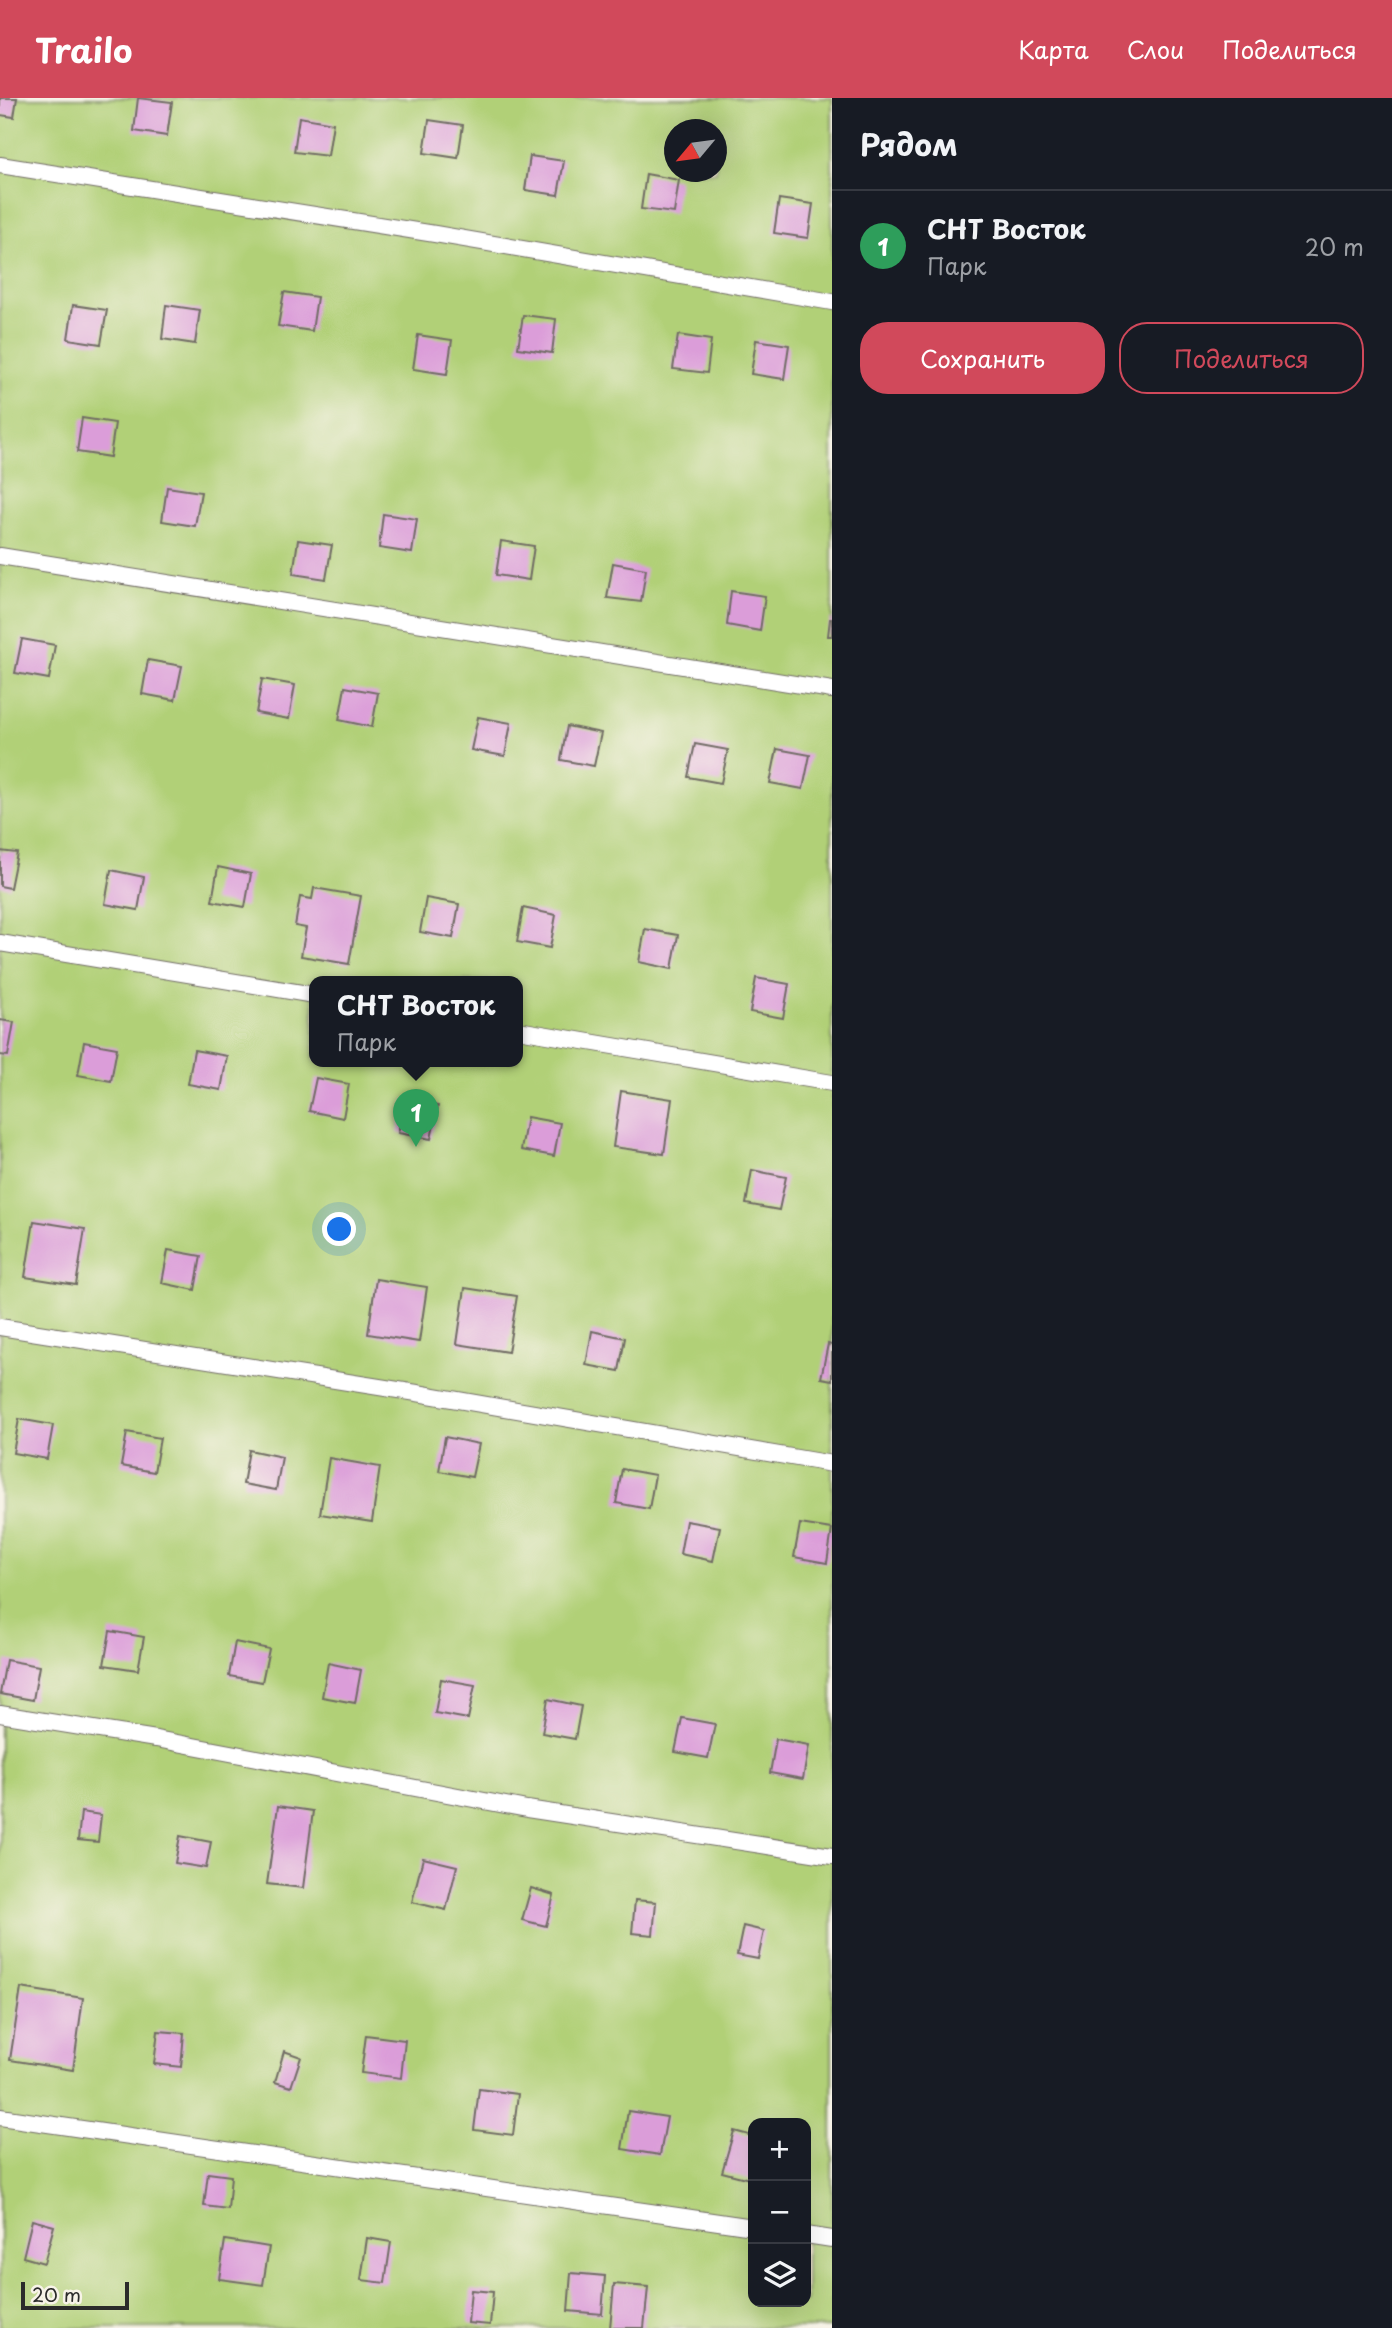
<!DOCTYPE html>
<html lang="ru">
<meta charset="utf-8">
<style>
body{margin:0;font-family:"Playpen Sans",sans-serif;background:#242831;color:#f1f3f6}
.controls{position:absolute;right:21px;bottom:21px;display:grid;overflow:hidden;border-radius:14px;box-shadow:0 7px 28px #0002}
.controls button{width:63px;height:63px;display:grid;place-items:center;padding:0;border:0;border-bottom:2px solid #363941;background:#171b24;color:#f1f3f6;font:35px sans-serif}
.compass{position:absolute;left:664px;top:21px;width:63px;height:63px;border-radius:50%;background:#171b24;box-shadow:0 7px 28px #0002;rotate:241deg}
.scale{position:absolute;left:21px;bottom:18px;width:108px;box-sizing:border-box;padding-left:7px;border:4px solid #2b2b2b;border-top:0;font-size:19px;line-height:24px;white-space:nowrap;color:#2b2b2b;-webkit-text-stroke:5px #f7f3e8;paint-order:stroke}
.you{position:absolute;left:340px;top:1132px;width:24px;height:24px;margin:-18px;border:5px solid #fff;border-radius:50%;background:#1a73e8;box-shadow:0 0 0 10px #1a73e833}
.badge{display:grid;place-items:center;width:46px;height:46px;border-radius:50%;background:#d1495b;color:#fff;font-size:23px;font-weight:700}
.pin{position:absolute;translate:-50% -58px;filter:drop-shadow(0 2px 4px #0008)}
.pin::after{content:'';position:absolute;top:37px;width:24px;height:21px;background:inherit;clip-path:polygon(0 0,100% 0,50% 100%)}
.popup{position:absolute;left:309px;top:878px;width:214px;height:91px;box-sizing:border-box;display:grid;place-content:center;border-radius:14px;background:#171b24;filter:drop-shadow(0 2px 5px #0005);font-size:23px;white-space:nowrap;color:#9ea1a6}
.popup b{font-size:26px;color:#f1f3f6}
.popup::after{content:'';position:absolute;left:50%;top:100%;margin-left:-14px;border:14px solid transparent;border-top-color:#171b24}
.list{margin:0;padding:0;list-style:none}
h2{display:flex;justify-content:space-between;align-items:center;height:91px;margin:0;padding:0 28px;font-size:30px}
h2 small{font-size:23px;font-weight:400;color:#9ea1a6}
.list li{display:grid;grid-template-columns:46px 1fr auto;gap:21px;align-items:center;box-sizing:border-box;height:112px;padding:0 28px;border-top:2px solid #363941}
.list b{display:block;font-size:26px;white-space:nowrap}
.list p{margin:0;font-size:23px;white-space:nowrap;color:#9ea1a6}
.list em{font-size:23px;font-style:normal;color:#9ea1a6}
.actions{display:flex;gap:14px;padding:21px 28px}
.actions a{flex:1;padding:16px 0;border:2px solid #d1495b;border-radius:28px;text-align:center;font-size:24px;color:#d1495b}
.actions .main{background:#d1495b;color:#fff}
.icon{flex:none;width:38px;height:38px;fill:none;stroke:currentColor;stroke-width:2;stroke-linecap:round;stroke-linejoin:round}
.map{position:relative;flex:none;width:832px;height:2230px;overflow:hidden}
header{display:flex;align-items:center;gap:42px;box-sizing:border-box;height:98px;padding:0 35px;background:#d1495b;color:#fff}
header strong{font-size:33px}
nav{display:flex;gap:38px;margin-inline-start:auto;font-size:24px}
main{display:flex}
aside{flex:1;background:#171b24}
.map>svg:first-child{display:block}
.green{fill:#b1d077;stroke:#6e7e51;stroke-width:2;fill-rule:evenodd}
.building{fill:#db9dd9}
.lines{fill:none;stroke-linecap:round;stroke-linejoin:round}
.lane-casing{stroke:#716c65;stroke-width:18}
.lane{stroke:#fff;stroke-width:16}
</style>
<header>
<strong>Trailo</strong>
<nav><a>Карта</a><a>Слои</a><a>Поделиться</a></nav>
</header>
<main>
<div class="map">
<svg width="832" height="2230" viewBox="0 0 832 2230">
<rect width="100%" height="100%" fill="#f7f3e8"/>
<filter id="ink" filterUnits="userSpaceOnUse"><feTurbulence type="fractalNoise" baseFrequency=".0143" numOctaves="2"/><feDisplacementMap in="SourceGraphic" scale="14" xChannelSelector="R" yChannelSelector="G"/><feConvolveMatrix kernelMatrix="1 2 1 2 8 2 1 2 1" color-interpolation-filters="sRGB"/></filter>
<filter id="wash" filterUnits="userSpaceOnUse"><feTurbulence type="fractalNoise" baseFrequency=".00686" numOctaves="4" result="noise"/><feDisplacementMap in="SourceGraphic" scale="28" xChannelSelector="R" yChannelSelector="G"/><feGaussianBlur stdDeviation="1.57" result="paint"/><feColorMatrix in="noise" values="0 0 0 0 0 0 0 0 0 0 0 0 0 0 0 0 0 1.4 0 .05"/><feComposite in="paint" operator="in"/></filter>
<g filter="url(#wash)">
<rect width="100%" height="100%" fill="#f4e6d0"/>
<path class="green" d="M 0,0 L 832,0 L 832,2230 L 0,2230 ZM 674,32 L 716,32 L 716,74 L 674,74 ZM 314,883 L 518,883 L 518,963 L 314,963 ZM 753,2025 L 806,2025 L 806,2204 L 753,2204 Z"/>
<g id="blocks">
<path class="building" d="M 0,0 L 17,0 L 14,19 L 0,17 Z
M 138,0 L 172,4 L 167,38 L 134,33 Z
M 299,19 L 333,25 L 328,58 L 294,54 Z
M 429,22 L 463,27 L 458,60 L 424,55 Z
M 530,58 L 564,63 L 558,97 L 525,92 Z
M 646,76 L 679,82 L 674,115 L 641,111 Z
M 779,101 L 813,106 L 808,140 L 774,135 Z
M 284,194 L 317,199 L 312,233 L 278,228 Z
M 73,207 L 107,212 L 101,246 L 68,241 Z
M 166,207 L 200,212 L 195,246 L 162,241 Z
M 523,217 L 556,221 L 552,255 L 518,250 Z
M 418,237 L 452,242 L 447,276 L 413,271 Z
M 678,237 L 711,242 L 707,275 L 673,271 Z
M 756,242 L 789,247 L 784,281 L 751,276 Z
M 82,320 L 115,325 L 110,359 L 77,354 Z
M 167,389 L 201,394 L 195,428 L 162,423 Z
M 383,416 L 417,421 L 412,455 L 379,450 Z
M 298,442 L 332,447 L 326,481 L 293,476 Z
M 501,443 L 534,448 L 529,482 L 496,477 Z
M 613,465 L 646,471 L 641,504 L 607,500 Z
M 731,493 L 765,498 L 760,533 L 727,527 Z
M 830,521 L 832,521 L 832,538 L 828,538 Z
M 22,541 L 55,547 L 49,581 L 15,575 Z
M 148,562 L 182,568 L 175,602 L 142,596 Z
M 262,581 L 295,587 L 289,621 L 256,615 Z
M 345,589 L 378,595 L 372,629 L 339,622 Z
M 478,619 L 511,625 L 505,658 L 471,652 Z
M 567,628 L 601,635 L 594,668 L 561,662 Z
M 695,646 L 728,652 L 721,685 L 688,679 Z
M 777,651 L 810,657 L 803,691 L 770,685 Z
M 0,753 L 17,755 L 10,790 L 0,788 Z
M 218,769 L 251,776 L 245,809 L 212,803 Z
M 111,772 L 144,779 L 138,812 L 105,806 Z
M 314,790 L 361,798 L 349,866 L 301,858 L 306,830 L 295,828 L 300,799 L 312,801 Z
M 426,800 L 459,806 L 453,840 L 420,834 Z
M 523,810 L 556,817 L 550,850 L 517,844 Z
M 645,831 L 678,837 L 672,871 L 639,864 Z
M 756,880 L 789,886 L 783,920 L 750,914 Z
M 0,922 L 14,924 L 8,958 L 0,957 Z
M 84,944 L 117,950 L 111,983 L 78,977 Z
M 194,952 L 227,958 L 221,992 L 188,986 Z
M 316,980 L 349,986 L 343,1020 L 309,1013 Z
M 621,993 L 672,1001 L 664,1056 L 613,1049 Z
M 405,1001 L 438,1008 L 431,1041 L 398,1035 Z
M 527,1019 L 560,1025 L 554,1058 L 521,1052 Z
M 752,1072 L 786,1079 L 779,1112 L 746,1106 Z
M 34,1123 L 85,1131 L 76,1187 L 25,1179 Z
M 168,1152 L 201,1158 L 195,1192 L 162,1185 Z
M 376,1181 L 427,1189 L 419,1244 L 368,1236 Z
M 465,1190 L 517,1198 L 508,1254 L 457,1246 Z
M 592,1233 L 625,1240 L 619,1273 L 586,1267 Z
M 828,1246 L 832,1247 L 832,1282 L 821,1280 Z
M 19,1321 L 53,1327 L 47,1361 L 13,1355 Z
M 127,1334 L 160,1340 L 154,1374 L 121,1368 Z
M 445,1339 L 479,1346 L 472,1379 L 439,1373 Z
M 249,1352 L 282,1359 L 276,1392 L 243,1386 Z
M 329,1360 L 380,1369 L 372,1424 L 320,1416 Z
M 622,1371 L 655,1377 L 649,1411 L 616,1405 Z
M 686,1423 L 720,1429 L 713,1463 L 680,1456 Z
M 800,1426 L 832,1431 L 827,1465 L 794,1459 Z
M 110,1533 L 144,1539 L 138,1572 L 104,1567 Z
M 235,1544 L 269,1551 L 262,1584 L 229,1578 Z
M 6,1562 L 39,1568 L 33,1602 L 0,1596 Z
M 328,1565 L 361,1572 L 355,1605 L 322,1599 Z
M 441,1581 L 475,1587 L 468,1621 L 435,1615 Z
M 548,1601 L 581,1608 L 575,1641 L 542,1635 Z
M 682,1620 L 715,1626 L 708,1660 L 675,1654 Z
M 776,1641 L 809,1647 L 803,1681 L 770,1675 Z
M 278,1708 L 313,1713 L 303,1790 L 267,1786 Z
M 81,1714 L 101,1717 L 98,1744 L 78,1742 Z
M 180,1738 L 211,1744 L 206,1770 L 175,1765 Z
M 423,1760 L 457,1768 L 446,1812 L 412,1804 Z
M 531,1790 L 554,1797 L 546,1828 L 522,1822 Z
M 635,1802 L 656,1804 L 653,1837 L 632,1835 Z
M 743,1828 L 764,1833 L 758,1861 L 737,1857 Z
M 21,1890 L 83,1900 L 73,1972 L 10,1962 Z
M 158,1933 L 184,1935 L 181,1969 L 154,1966 Z
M 366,1937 L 405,1942 L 401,1980 L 361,1975 Z
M 284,1953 L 301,1959 L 291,1989 L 275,1984 Z
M 479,1991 L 518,1996 L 513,2037 L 474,2032 Z
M 628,2013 L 667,2019 L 660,2057 L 622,2051 Z
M 734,2033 L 753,2038 L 753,2082 L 722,2074 Z
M 208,2075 L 231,2078 L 228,2111 L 204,2108 Z
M 32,2122 L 54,2128 L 44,2165 L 23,2159 Z
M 367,2140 L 391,2144 L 385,2185 L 361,2182 Z
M 225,2142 L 269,2149 L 263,2187 L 219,2181 Z
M 571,2175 L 605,2178 L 602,2216 L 568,2213 Z
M 614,2186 L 648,2189 L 644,2230 L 610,2230 Z
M 471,2192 L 493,2194 L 490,2227 L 468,2225 Z"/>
</g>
</g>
<g filter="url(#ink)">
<use href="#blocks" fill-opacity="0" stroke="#716c65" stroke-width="2"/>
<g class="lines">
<g class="lane-casing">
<path id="lane" d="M 0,67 L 435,136 L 832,204
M 0,458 L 832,592
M 0,845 L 314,897
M 518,932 L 832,985
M 0,1229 L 417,1295 L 832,1366
M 0,1616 L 156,1641 L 527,1711 L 832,1758
M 0,2019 L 753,2129
M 806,2137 L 832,2141"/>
</g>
<use href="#lane" class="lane"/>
</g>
</g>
</svg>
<div class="controls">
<button>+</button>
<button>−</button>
<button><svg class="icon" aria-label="layers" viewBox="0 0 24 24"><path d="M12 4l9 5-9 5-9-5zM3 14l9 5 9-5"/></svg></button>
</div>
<svg class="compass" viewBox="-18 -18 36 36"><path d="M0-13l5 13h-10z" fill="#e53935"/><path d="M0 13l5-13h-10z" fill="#9ea1a6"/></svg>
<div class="scale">20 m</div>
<div class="you"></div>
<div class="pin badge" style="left:416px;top:1049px;background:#2e9e5b">1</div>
<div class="popup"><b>СНТ Восток</b>Парк</div>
</div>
<aside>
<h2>Рядом<small></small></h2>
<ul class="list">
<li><span class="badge" style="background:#2e9e5b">1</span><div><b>СНТ Восток</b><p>Парк</p></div><em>20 m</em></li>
</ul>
<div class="actions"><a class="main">Сохранить</a><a>Поделиться</a></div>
</aside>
</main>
